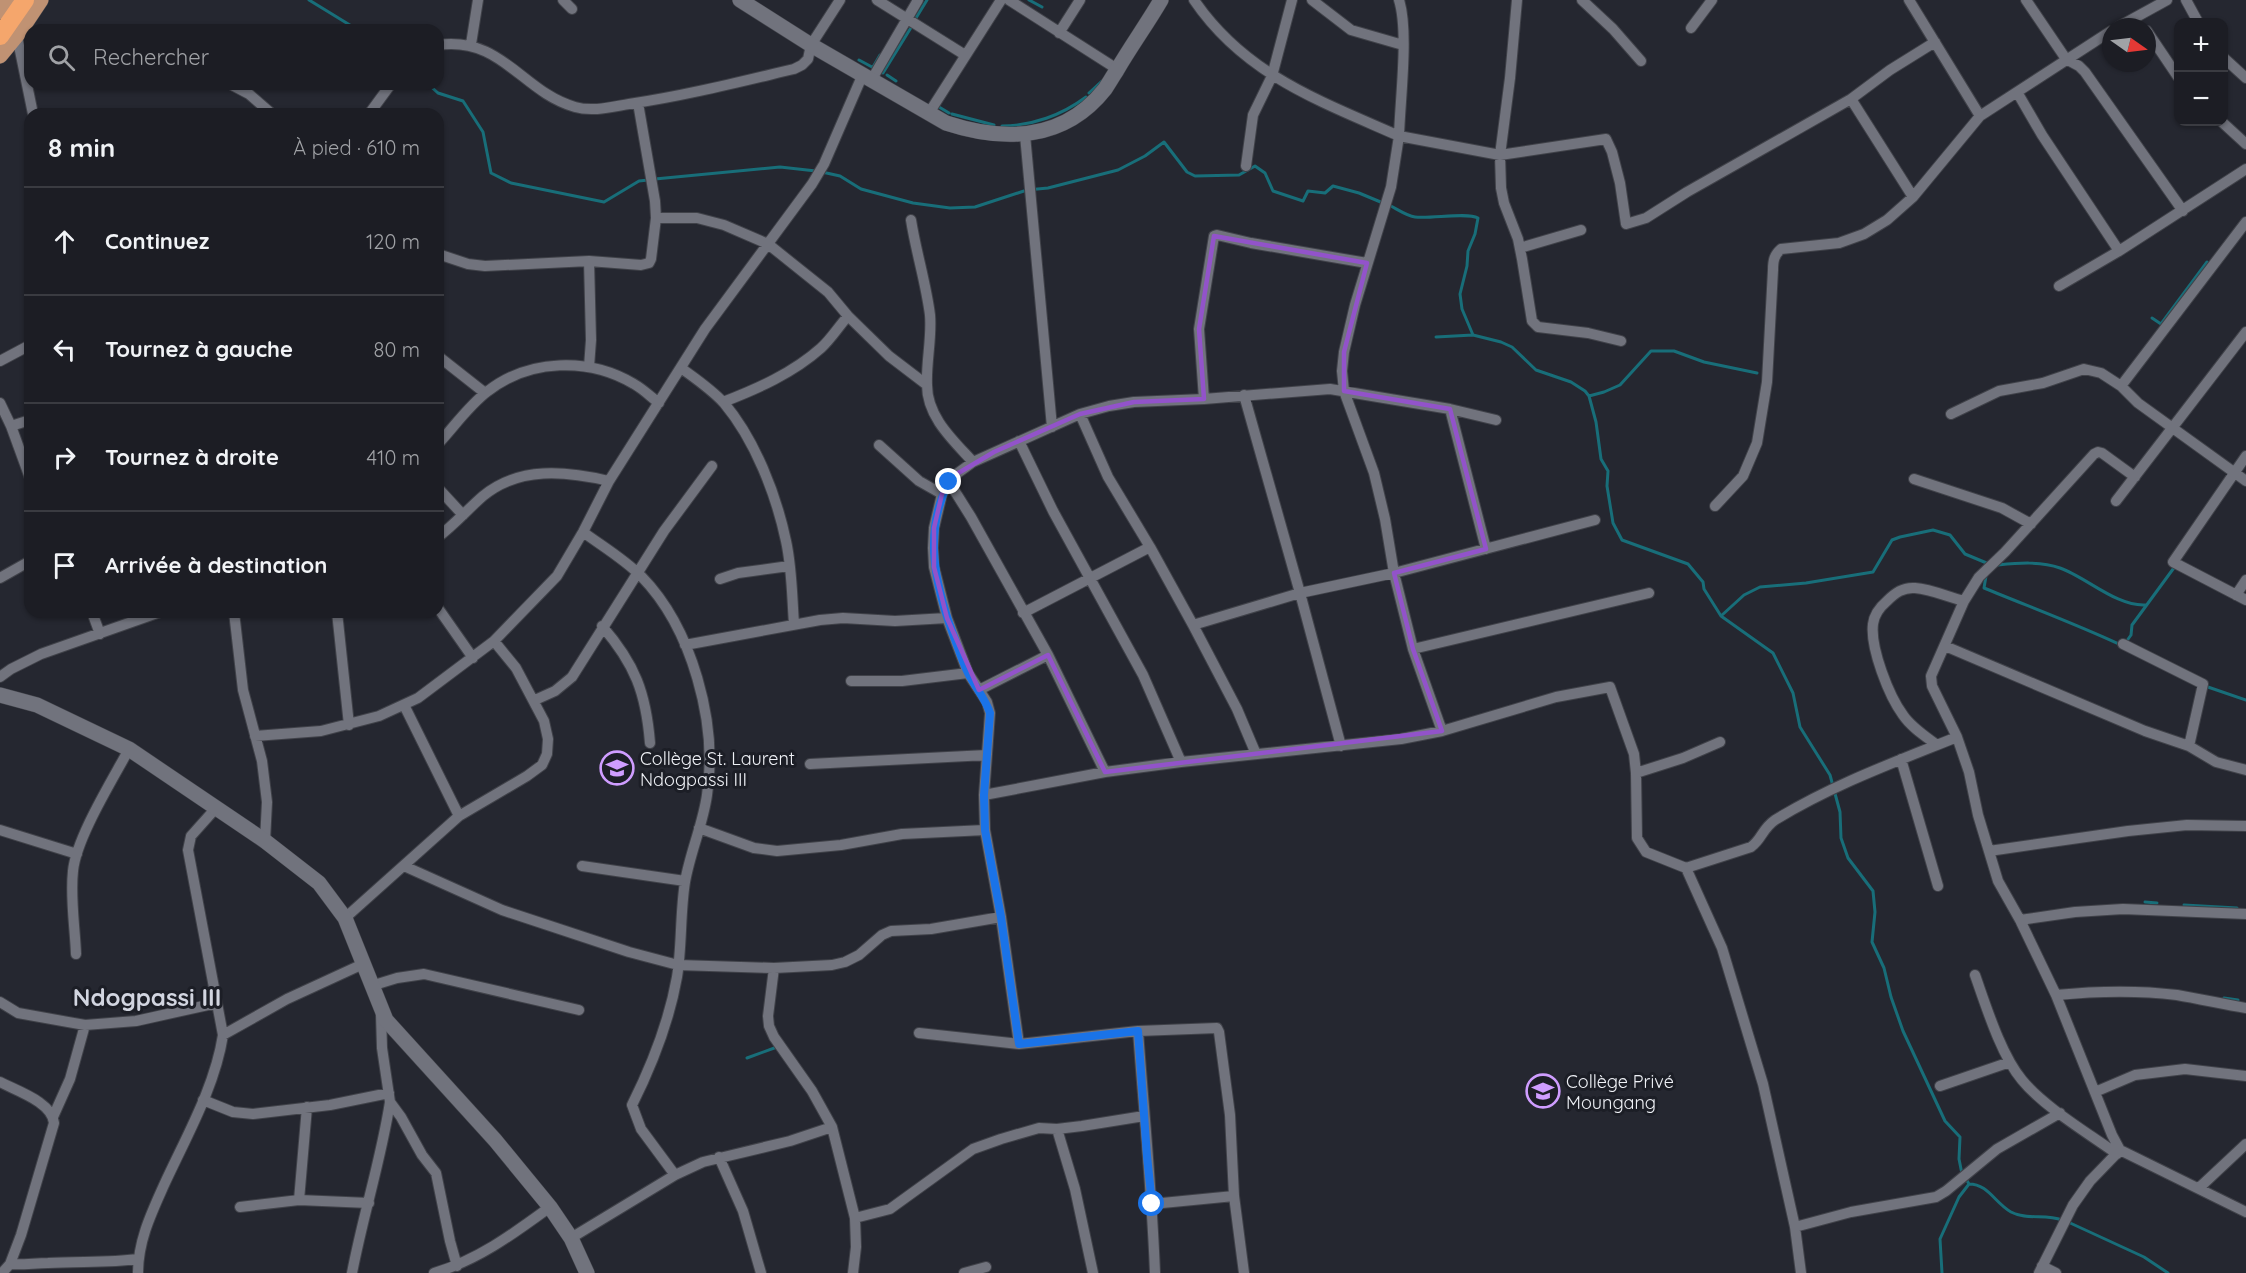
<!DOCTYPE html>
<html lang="fr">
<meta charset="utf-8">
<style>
body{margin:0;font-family:Quicksand,sans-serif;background:#25262c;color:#f1f3f6}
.controls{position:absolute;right:18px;top:18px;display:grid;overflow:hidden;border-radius:12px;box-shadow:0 2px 4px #0004}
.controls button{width:54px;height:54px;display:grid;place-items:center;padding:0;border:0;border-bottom:2px solid #3a3b41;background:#1c1d24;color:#f1f3f6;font:30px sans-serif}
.compass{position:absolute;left:2102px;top:18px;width:54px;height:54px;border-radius:50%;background:#1c1d24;box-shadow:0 2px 4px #0004;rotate:104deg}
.stop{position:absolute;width:18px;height:18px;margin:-14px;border:4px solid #1a73e8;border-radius:50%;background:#fff}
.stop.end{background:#1a73e8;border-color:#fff;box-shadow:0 2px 6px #0008}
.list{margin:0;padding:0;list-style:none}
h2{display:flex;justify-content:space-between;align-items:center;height:78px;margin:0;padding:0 24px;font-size:26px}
h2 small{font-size:20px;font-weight:400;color:#a0a2a6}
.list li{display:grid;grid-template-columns:39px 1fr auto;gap:18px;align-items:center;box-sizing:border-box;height:108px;padding:0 24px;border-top:2px solid #3a3b41}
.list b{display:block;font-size:22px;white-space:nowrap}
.list em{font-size:20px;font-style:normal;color:#a0a2a6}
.icon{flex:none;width:33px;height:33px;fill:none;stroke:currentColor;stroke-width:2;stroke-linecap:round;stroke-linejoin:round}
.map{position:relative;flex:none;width:2246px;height:1273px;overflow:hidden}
.search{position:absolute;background:#1c1d24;box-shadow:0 2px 4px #0004;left:24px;top:24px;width:420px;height:66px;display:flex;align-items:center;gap:15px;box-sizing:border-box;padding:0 21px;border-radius:18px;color:#a0a2a6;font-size:22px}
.panel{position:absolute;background:#1c1d24;box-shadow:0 2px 4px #0004;left:24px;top:108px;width:420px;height:510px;border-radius:18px}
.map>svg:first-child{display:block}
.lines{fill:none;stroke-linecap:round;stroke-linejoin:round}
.stream{stroke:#186e79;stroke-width:3}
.street-casing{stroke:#404249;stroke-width:12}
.secondary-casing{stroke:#404249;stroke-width:16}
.primary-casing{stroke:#404249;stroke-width:16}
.highway-casing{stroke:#404249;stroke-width:20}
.street{stroke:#71737d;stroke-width:10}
.secondary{stroke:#71737d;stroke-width:15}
.primary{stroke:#c09273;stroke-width:15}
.highway{stroke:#f5a66c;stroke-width:18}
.route{stroke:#1a73e8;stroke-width:8}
.marked{fill:none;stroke:#9253ca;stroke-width:4.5;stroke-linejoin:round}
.labels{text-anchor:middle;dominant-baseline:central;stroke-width:6;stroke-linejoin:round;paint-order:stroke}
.poi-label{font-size:18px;fill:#eff1f6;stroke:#1c1e26;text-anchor:start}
.district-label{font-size:24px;font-weight:bold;fill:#d2d5e0;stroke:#1c1e26}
</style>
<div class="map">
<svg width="2246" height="1273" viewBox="0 0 2246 1273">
<rect width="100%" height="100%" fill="#252730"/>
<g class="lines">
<path class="stream" d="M 309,0 L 358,30
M 1029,0 L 1042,7
M 916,18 L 927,0
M 859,60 L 872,67
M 873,67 L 880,55
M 883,73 L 912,26
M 887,75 L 896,81
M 428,84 L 438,93 L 463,101 L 483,132 L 491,173 L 511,183 L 604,202 L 639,181 L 648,180
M 1089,93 L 1102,81
M 939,107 L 949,113
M 952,114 L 994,125
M 1002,126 C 1032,126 1062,115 1086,97
M 822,172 L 840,176 L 861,189 L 913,203 L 950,208 L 975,207 L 1027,190 L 1048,188 L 1118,170 L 1145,156 L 1164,142 L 1187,172 L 1195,176 L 1239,175 L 1255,166 L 1265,173 L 1273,191 L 1303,201 L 1308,191 L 1325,193 L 1333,186 L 1359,193 L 1383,203
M 655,179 L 780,167 L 816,171
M 1389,205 C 1397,209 1407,216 1415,217 C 1431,219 1467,212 1478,218 L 1475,234 L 1468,251 L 1467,266 L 1460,294 L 1462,309 L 1473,335
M 2152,318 L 2161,324 L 2207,262
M 1436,337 L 1473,335 L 1501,342 L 1512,347 L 1536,370 L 1571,382 L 1585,391 L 1589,396 L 1596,422 L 1601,459 L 1608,471 L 1607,486 L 1613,523 L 1622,540 L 1688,564 L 1703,582 L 1704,589 L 1721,616 L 1773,653 L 1793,693 L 1800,727 L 1830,775 L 1840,812 L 1841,838 L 1848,858 L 1873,891 L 1875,912 L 1872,942 L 1884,968 L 1891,997 L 1903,1031 L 1945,1121 L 1960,1137 L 1959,1159 L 1962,1174
M 1589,396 L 1604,392 L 1620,385 L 1651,351 L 1674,351 L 1704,362 L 1757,373
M 1998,565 C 2018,563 2041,561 2060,568 C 2086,577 2117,607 2146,605
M 1986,576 L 1984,588 C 2030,607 2076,624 2121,645
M 1721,616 L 1744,595 L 1760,587 L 1806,583 L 1873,572 L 1892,540 L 1900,537 L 1933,530 L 1950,535 L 1965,554 L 1989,564
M 2126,642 L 2131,635 L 2132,625 L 2176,565
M 2205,686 L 2246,700
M 2145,902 L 2157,903
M 2184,905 L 2237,908
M 2224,998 L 2238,1000
M 747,1058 L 777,1047
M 1966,1179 L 1969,1184 C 1988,1184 1995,1203 2011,1212 C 2026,1220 2046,1214 2062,1220
M 2068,1222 L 2144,1257 L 2168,1273
M 1942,1273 L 1940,1239 L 1959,1197 L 1969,1184"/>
<g class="street-casing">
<path id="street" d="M 563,0 L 572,9
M 877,0 L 965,55
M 1009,0 L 1117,69
M 1194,0 C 1245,75 1320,101 1399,136 L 1391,187 L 1355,305 L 1344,352 L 1342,371 L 1344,391 L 1374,473 L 1385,519 L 1394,573 L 1413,649 L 1442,731
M 1312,0 L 1351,30 L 1403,45
M 1399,0 C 1409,32 1400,100 1399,136 L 1500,155 L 1606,139 L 1612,152 L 1620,183 L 1626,224 L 1646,218 L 1687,192 L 1851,99 L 1890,70 L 1935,42
M 1517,0 L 1510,78 L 1500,155 L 1501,188 L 1504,203 L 1518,239 L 1522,259 L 1532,321 L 1538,327 L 1588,333 L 1621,341
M 1582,0 L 1613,29 L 1641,61
M 1909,0 L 1980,116
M 2026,0 L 2066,59 L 2079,66 L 2085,72 L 2183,211
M 2186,0 L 2198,22
M 2118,27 L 2167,0
M 1691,28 L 1712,0
M 2147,31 L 2178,77
M 1059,33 L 1080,0
M 17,36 L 33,114
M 471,44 L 478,0
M 438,45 C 502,36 522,92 575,107 C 592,112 611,107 629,104 C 684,96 739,82 794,69 L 802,65 L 808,59 L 811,45 L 840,0
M 2224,58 L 2246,78
M 872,79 L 918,0
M 230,84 L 249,94 L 272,114
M 2017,92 L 2042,135 L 2119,251
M 1851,99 L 1913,197
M 929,113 L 1001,0
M 369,114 L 391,84
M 2222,122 L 2246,144
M 1025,135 L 1052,427
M 1246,166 L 1253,115 L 1272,76 L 1292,0
M 656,218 L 697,218 L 724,225 L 768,244 L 828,292 L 848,316 L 889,356 L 927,385
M 911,220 C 916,252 926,283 930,315 C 932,338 926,362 927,385 C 927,417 953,440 973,462
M 2246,222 L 2121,386 L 2138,403 L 2246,481
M 1520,248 L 1581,230
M 438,254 L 468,264 L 485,266 L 589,261 L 641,265 L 649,263 L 651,259 L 656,218 L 655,201 L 638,103
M 589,261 L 591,340 L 589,367
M 2059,286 L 2119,251 L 2246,169
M 438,356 L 485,393
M 0,361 L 30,345
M 681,368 C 696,379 711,389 724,403 C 755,440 776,494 786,541 C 792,568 792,597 794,624
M 1244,395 L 1300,593 L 1341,746
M 1204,399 L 1199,329 L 1214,236 L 1217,235 L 1251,243 L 1367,263
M 723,402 C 757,389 793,373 821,348 C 831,339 839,326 848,316
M 0,403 L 11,426 L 30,478
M 1450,409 L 1486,549
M 1080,414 L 1108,477 L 1150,547 L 1193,625 L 1237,709 L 1256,754
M 1951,414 L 1999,391 L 2043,383 L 2084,369 L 2101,373 L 2121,386
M 11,426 L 30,420
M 1019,441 L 1053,511 L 1143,675 L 1181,762
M 438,444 C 454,427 469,405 488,391 C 529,359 589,357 634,384 C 643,389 651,397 659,403
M 879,445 L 919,481 L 942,494
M 2246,456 L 2173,562 L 2246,600
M 2135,477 L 2102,453 L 2098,452 L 2094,454 L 2005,552 L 1979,577 L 1964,601 L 1931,676 L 1932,686 L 1957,737 L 1969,772 L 1978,815 L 1998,881 L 2020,920 L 2056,995 L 2112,1135 L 2120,1150 L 2246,1212
M 1914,479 L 2002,508 L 2031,524
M 949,482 L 971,517 L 1048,655 L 1105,772
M 438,488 L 463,515
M 2116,501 L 2246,332
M 1715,506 L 1743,476 L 1757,443 L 1767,382 L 1773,270 C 1773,261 1774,255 1781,249 L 1839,243 L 1864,234 L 1887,220 L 1913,197 L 1980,116 L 2111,31
M 583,532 C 602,546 624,559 641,576 C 692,628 718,723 707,795 C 703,824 690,853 685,882 C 680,914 682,946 677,977 C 669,1022 652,1065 632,1105 L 641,1129 L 675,1175
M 438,537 C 454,525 468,509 483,496 C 519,466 566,471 609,481
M 0,578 L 30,561
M 720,579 L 738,573 L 789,566
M 2236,595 L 2246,580
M 438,608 L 473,658
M 92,612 L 100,634
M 234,612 L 243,690 L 262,761 L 267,802 L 265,841
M 337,612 L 349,725
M 1023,613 L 1150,547
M 1193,625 L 1300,593 L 1394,573 L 1595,520
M 602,626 C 635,664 646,693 650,743
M 2123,644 L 2203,684 L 2189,746
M 685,645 L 820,620 L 843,618 L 895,621 L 947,618
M 1945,646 L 2145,731 L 2189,746 L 2216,762 L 2246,770
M 1413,649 L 1649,593
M 0,677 L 11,669 L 41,654 L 160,612
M 851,681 L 902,681 L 968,673
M 979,690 L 1048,655
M 535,700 L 555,691 L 572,677 L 664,531 L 712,466
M 404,705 L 459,816
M 255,736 L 321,731 L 379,716 L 418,698 L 494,641 L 557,576 L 583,532 L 609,481 L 705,329 L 812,184 L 824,164 L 863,74
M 1937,745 C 1925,736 1911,727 1903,715 C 1889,696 1870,648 1873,624 C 1874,615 1880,607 1887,601 C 1895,593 1903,587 1915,588 C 1931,589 1948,597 1964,601
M 1901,759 L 1938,886
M 810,764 L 987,755
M 1636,773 L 1683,758 L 1720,742
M 984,795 L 1105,772 L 1181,762 L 1401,739 L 1442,731 L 1556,697 L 1610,687 L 1634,754 L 1636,773 L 1637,838 L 1646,852 L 1686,868 L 1722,948 L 1763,1084 L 1795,1227 L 1801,1273
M 699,828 L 754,848 L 777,851 L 841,845 L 902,834 L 985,830
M 0,830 L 77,854
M 1989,851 L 2128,831 L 2187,825 L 2246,826
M 404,866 L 502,910 L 629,952 L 678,965 L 774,968 L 832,965 L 845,962 L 859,955 L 882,935 L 891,931 L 931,929 L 1001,917
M 582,866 L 685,881
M 1686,868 L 1751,847 C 1762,839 1762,829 1775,820 C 1832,785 1895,762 1957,737
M 345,918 L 459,816 L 527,776 L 542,765 L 547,754 L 548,739 L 544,721 L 516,668 L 494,641
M 2020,920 L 2075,912 L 2123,909 L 2246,914
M 76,954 C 75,927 70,898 73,871 C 76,838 113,779 129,749
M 774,968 L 768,1016 L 769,1026 L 774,1037 L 812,1091 L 832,1127 L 855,1218 L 856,1247 L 853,1273
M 1975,975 C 1986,1006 2001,1055 2022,1080 C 2044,1107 2088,1133 2117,1154
M 371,986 L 397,978 L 424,974 L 579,1010
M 2056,995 C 2096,991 2137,990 2177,995 C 2200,999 2223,1004 2246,1008
M 0,1002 L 18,1013 L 85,1025 L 136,1021 L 217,1003
M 381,1014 L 382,1048 L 390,1102 L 401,1117 L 422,1155 L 436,1173 L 450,1241 L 457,1266
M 1138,1031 C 1144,1112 1152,1192 1155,1273
M 919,1033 L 1019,1044
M 223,1035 L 287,999 L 363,964
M 0,1082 C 17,1091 52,1102 54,1123 L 21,1235 L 10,1264 L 2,1273
M 1940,1086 L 2010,1062
M 2095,1092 L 2135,1075 L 2185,1069 L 2246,1076
M 203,1100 L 233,1112 L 253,1114 L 330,1105 L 389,1093
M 53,1117 L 70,1079 L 85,1025
M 1057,1129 L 1075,1189 L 1093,1273
M 719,1157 L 743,1211 L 761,1273
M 2200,1187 L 2246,1144
M 299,1200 L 307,1107
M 1152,1204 L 1234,1196
M 240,1207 L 299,1200 L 369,1203
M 855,1218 L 890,1209 L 973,1149 L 1001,1139 L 1039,1128 L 1057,1129 L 1082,1126 L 1144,1116
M 1795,1227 L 1851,1212 L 1936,1197 L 1946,1191 L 1997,1149 L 2060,1113
M 571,1238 L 675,1175 L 703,1162 L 790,1141 L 832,1127
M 10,1264 C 23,1265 35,1263 48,1263 C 78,1261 108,1263 138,1259
M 2042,1266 L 2056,1273
M 138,1273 C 138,1241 151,1214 164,1185 C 186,1137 215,1087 223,1035 L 188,850 L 191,836 L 216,808
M 352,1273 C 363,1215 381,1160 390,1102
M 434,1273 C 478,1260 513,1234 550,1207
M 964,1273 L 986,1267
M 1244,1273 L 1234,1196 L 1230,1115 L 1219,1032 L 1217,1028 L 1138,1031 L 1019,1044 L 1001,917 L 985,830 L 984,795 L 990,713 L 987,702 L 968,673 L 947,618 L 934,567 L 933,548 L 934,528 L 942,494 L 955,475 L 973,462 L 1080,414 L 1109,406 L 1134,402 L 1204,399 L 1330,389 L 1450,409 L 1496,420
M 2039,1273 L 2073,1205 L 2090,1181 L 2120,1150"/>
</g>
<g class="secondary-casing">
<path id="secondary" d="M 740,0 L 811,45 L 946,123 C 1004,142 1064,141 1105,89 C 1109,83 1113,76 1117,70 C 1131,46 1147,24 1161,0
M 0,695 L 37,705 L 129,749 L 265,841 L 319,883 L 345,918 L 386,1020 L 495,1140 L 550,1207 L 571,1238 L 587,1273"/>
</g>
<g class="primary-casing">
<path id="primary" d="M 0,12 L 9,0
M 0,56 L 19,33 L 41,0"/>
</g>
<g class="highway-casing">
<path id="highway" d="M 0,36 L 25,0"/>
</g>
<use href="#street" class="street"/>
<use href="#secondary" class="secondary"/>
<use href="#primary" class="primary"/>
<use href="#highway" class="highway"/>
</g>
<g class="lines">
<path class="route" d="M 949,482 C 923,531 935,585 953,634 C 958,647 962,661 968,673 C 975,687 985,698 990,713 L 984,795 L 985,830 L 1001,917 L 1019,1044 L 1138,1031 L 1147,1156 L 1152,1204"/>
</g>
<path class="marked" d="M 1214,236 L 1367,263 L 1344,352 L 1344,391 L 1450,409 L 1486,549 L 1394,573 L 1413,649 L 1442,731 L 1105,772 L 1048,655 L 979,690 L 947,618 L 934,567 L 934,528 L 942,494 L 955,475 L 994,452 L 1080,414 L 1134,402 L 1204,399 L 1199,329 Z"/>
<defs>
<g id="school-ring" transform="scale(1.725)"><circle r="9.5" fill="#1c1e26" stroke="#cf9dff" stroke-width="1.5"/><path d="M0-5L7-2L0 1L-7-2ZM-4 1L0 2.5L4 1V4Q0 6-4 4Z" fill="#cf9dff"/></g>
</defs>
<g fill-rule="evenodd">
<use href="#school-ring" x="617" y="768"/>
<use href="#school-ring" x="1543" y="1091"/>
</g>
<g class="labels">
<g class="poi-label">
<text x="640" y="758">Collège St. Laurent<tspan x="640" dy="21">Ndogpassi III</tspan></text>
<text x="1566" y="1081">Collège Privé<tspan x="1566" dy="21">Moungang</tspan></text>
</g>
<g class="district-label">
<text x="147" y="997">Ndogpassi III</text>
</g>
</g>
</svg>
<div class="controls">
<button>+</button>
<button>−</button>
</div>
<svg class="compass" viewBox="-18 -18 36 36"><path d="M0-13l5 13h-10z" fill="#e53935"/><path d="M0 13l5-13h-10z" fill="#a0a2a6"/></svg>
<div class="stop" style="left:1152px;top:1204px"></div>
<div class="stop end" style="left:949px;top:482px"></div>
<div class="search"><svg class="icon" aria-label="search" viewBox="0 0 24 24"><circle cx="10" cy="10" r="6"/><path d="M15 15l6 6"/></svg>Rechercher</div>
<section class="panel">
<h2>8 min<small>À pied · 610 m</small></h2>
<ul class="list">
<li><svg class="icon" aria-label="ahead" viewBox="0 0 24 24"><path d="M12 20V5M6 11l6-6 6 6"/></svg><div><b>Continuez</b></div><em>120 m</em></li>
<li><svg class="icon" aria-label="left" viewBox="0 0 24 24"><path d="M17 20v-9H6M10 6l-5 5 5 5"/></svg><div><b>Tournez à gauche</b></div><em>80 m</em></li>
<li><svg class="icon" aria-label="right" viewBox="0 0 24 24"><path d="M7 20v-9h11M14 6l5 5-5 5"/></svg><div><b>Tournez à droite</b></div><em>410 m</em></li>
<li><svg class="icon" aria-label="arrive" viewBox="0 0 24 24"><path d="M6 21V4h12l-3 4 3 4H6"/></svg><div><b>Arrivée à destination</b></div></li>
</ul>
</section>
</div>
